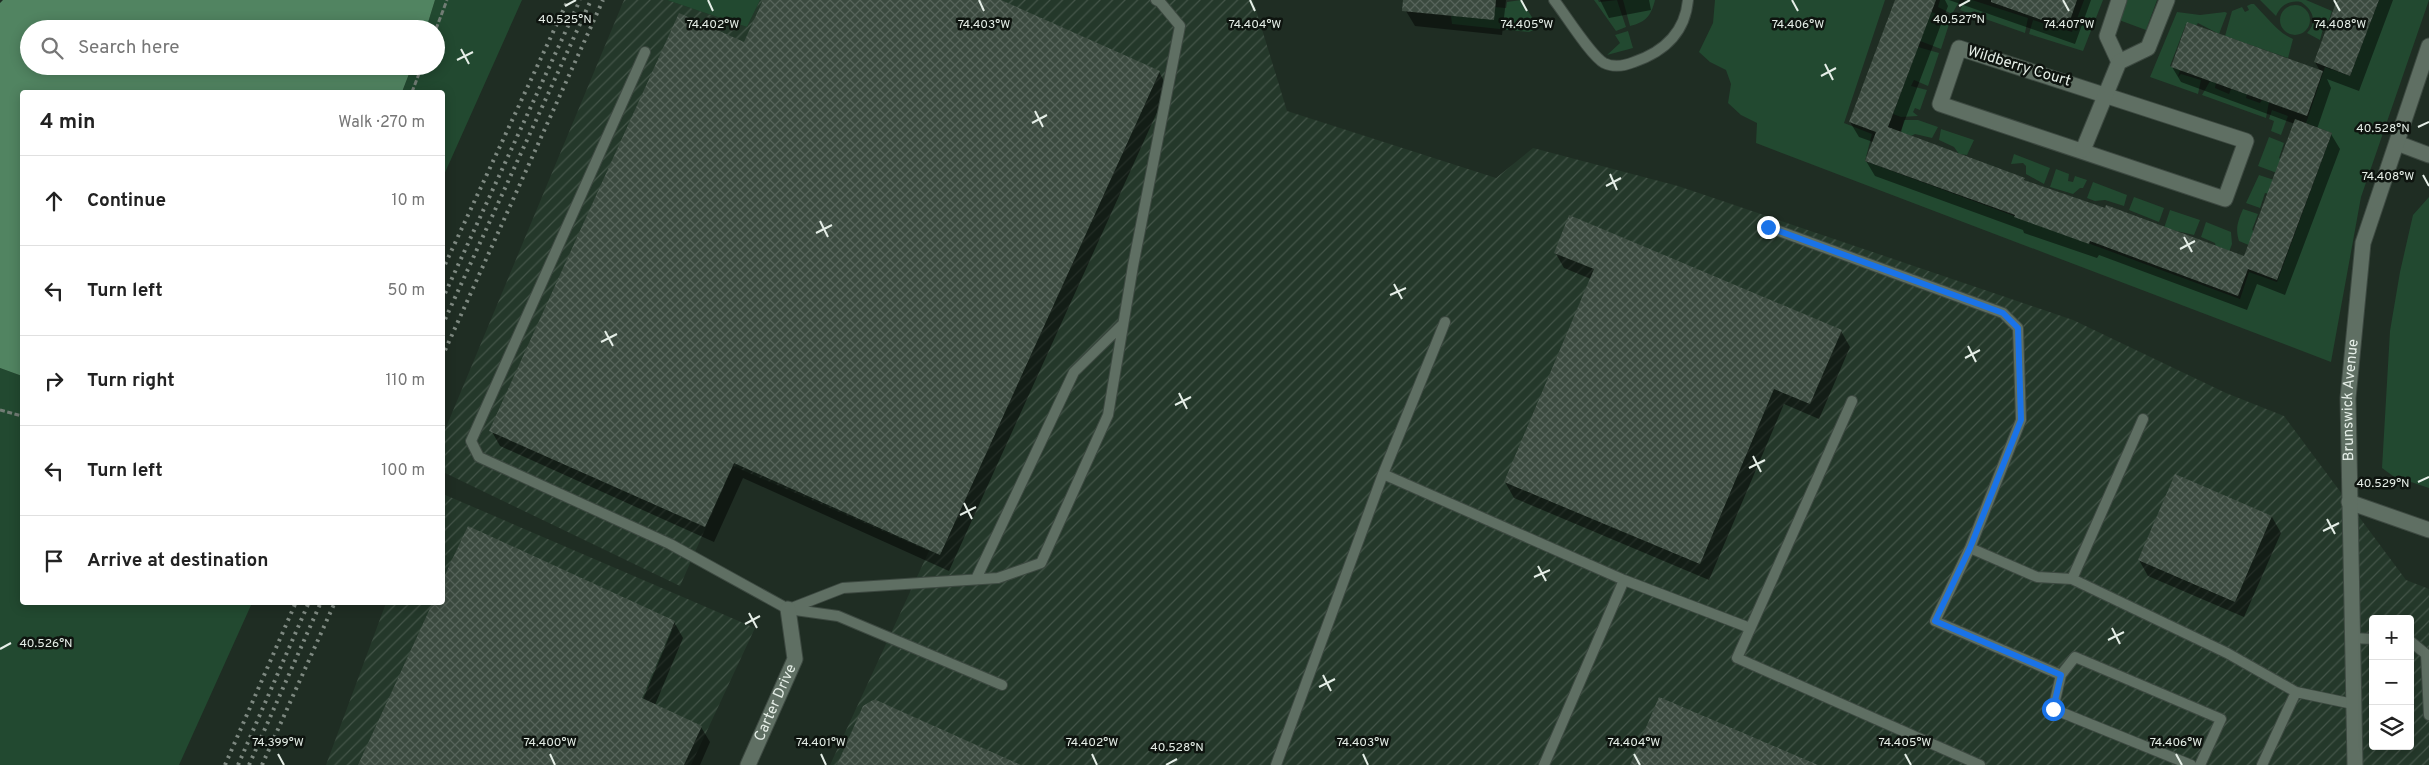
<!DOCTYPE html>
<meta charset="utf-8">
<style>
body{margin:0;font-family:Overpass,sans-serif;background:#f6f6f6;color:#222}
.controls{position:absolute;right:15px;bottom:15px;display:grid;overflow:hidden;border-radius:5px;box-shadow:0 2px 12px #0003}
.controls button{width:45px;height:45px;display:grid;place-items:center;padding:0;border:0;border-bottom:1px solid #e0e0e0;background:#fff;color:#222;font:25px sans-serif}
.stop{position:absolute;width:15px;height:15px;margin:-11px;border:4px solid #1a73e8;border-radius:50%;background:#fff}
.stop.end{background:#1a73e8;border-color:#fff;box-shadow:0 1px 5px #0008}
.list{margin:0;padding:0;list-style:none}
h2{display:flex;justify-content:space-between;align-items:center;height:65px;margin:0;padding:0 20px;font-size:21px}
h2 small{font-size:16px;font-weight:400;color:#767676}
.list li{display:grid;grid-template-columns:32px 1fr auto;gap:15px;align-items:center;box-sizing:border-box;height:90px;padding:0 20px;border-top:1px solid #e0e0e0}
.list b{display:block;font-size:19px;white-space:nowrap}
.list em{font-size:16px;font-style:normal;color:#767676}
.icon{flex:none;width:28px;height:28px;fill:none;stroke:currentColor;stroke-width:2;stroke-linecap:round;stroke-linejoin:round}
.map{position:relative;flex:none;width:2429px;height:765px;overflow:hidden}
.search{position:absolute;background:#fff;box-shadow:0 2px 12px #0003;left:20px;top:20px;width:425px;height:55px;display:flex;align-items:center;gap:12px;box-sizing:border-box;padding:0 18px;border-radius:28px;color:#767676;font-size:19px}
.panel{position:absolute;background:#fff;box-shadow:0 2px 12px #0003;left:20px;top:90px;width:425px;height:515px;border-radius:5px}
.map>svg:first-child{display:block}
.industrial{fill:url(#industrial-furrows);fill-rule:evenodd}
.green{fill:#224930}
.water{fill:#518461}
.shadow{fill:#0007;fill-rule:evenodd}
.building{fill:url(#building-cross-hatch)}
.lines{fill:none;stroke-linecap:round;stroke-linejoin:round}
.service-casing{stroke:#3d4941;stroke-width:12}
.minor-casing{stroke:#3d4941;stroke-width:17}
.path{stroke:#717c74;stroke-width:3;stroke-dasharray:5 2.5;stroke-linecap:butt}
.service{stroke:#5f6f63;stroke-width:10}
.minor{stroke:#5f6f63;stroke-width:15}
.rail{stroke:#7e8981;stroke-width:4;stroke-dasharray:2.5 5;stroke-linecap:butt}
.route{stroke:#1a73e8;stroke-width:6}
.ticks{fill:none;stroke:#e5eee7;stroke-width:2}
.labels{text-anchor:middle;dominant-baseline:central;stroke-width:5;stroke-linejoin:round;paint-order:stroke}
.street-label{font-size:15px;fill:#e5eee7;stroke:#0e140f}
.ticks-label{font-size:12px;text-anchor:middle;fill:#e5eee7;stroke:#0e140f;stroke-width:5;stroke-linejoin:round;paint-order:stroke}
</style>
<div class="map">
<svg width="2429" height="765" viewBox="0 0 2429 765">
<defs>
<pattern id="industrial-furrows" width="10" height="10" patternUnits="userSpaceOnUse" patternTransform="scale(1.25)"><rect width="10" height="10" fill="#24382a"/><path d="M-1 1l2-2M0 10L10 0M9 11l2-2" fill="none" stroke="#445549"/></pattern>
<pattern id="building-cross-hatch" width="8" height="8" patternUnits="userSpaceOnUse" patternTransform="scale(1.25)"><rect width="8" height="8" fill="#3b4a3f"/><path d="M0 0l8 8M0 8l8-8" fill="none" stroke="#57645b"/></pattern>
</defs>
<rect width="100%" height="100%" fill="#1f2d23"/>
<path class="industrial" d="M 624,0 L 667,0 L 747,27 L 760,0 L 1253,0 L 1287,111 L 1496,178 L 1533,148 L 1678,186 L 2073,320 L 2226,393 L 2284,416 L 2406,580 L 2429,589 L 2429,765 L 830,765 L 929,551 L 733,466 L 680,586 L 443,472 L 442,437 ZM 2373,619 L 2410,619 L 2410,746 L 2373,746 Z
M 443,494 L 755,628 L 691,765 L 326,765 L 386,603 L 442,602 Z"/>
<path class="green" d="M 435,0 L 522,0 L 443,177 L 442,92 L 402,92 L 412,66 L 436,66 L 436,29 L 426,29 Z
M 667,0 L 760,0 L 747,27 Z
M 1521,0 L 1539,28 L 1529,32 L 1452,24 L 1451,16 L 1495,7 L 1506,8 L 1507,2 Z
M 1594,0 L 1598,0 L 1599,2 L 1617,0 L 1626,27 L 1616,31 Z
M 1623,0 L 1655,0 C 1651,16 1646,22 1630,26 Z
M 1715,0 L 1885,0 L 1844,123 L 1872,134 L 1865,161 L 2240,299 L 2249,272 L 2277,282 L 2332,133 L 2306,123 L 2325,67 L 2350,76 L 2379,0 L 2429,0 L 2361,197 L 2331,362 L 1756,143 L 1757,123 L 1741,115 L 1728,103 L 1731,84 L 1726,70 L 1710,62 L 1699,52 L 1713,23 Z
M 1940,0 L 1960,0 L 1952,14 L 1938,7 Z
M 1965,0 L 1972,0 L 2028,18 L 2025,33 L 1960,10 Z
M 2084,0 L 2103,0 L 2083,51 L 2029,34 L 2033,20 L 2072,32 Z
M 2126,0 L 2157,0 L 2146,30 L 2119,20 Z
M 2260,0 L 2306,0 L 2332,11 L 2329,20 L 2322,23 L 2323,29 L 2320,40 L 2307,33 C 2318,22 2313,10 2301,2 C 2289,0 2281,5 2276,16 Z
M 2251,4 L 2254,4 C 2265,15 2278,33 2293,39 L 2288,58 L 2225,36 L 2232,11 L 2242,7 L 2245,12 L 2249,10 L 2247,6 Z
M2280 20a15 15 0 1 1 30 0a15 15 0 1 1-30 0Z
M 1931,12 L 1951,18 L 1941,49 L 1920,41 Z
M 2177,12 L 2200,15 L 2225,12 L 2227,13 L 2219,34 L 2198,23 L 2195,27 L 2186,24 L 2170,66 L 2180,70 L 2178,77 L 2181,74 L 2201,80 L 2198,94 L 2150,77 Z
M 1628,31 L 1633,48 L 1607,55 L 1620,43 L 1615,35 Z
M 1918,47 L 1939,53 L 1928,86 L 1914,80 L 1911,86 L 1927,90 L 1920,110 L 1915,108 L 1913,112 L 1918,116 L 1901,117 L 1893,114 Z
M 2210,81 L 2216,83 L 2215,88 L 2229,94 L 2231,89 L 2247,94 L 2246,98 L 2260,103 L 2262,100 L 2269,102 L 2266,118 L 2202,95 Z
M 2272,110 L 2288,116 L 2281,135 L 2271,131 L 2274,121 L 2269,119 Z
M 1904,120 L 1918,120 L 1938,127 L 1932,138 L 1915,134 L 1911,136 L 1901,133 Z
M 1941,129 L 1974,140 L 1967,155 L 1959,154 L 1954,147 L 1939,140 Z
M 2269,137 L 2284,143 L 2279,158 L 2282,160 L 2277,173 L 2258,166 Z
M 2014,154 L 2050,168 L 2044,184 L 2026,174 L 2026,166 L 2023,163 L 2011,164 Z
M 2056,169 L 2069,174 L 2068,181 L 2073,182 L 2075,176 L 2087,180 L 2083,188 L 2080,188 L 2073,194 L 2050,187 Z
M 2259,175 L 2274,180 L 2269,194 L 2265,193 L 2260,208 L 2246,203 Z
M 2093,182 L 2127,195 L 2124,206 L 2105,200 L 2095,201 L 2087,198 Z
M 2134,197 L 2164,208 L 2159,222 L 2129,210 Z
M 2429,197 L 2429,488 L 2393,476 L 2382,468 L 2390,331 L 2400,272 L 2413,215 Z
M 2243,209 L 2258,214 L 2252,230 L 2256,232 L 2251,246 L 2239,241 C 2235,228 2238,221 2243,209 Z
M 2170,210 L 2200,220 L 2194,235 L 2164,228 Z
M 2206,222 L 2231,232 L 2232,244 L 2229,252 L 2216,248 L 2215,243 L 2201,237 Z
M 0,368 L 22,376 L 22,602 L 252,603 L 179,765 L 0,765 Z"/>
<path class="water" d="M 3,0 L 435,0 L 426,29 L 29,29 L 29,66 L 412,66 L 402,92 L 22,92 L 22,376 L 0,368 L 0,3 Z"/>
<path class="shadow" d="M 765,0 L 998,0 L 1159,72 L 1168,88 L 949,571 L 743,478 L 714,542 L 500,446 L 491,430 L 745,44 Z
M 1407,0 L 1506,0 L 1502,35 L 1415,26 L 1406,11 Z
M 1600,0 L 1649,0 L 1651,10 L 1609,18 Z
M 1896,0 L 1945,0 L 1948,6 L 1900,133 L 2024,179 L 2026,181 L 2245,258 L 2295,124 L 2181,82 L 2172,67 L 2320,71 L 2315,62 L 2338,0 L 2393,0 L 2359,91 L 2327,79 L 2331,88 L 2317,129 L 2331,134 L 2340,149 L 2285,295 L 2257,284 L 2247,310 L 2099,255 L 2097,258 L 2024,233 L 2023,230 L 1875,176 L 1866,161 L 1873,142 L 1859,137 L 1850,122 Z
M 1949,0 L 2091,0 L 2075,44 Z
M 1555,252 L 1841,331 L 1850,347 L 1819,419 L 1784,404 L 1709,580 L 1514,498 L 1505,482 L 1591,279 L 1564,268 Z
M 2176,476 L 2272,517 L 2281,533 L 2244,617 L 2148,576 L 2139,560 Z
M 442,602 L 674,622 L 683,638 L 655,705 L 701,727 L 710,742 L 700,765 L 359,765 ZM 670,630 L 672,630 L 641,704 L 639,703 Z"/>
<path class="building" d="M 763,0 L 1001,0 L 1160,71 L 940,555 L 734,463 L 705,527 L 489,431 L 679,13 L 744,42 Z
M 1403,0 L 1496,0 L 1494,20 L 1402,11 Z
M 1895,0 L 1936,0 L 1888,127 L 2025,178 L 2024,180 L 2105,208 L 2106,205 L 2244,256 L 2295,119 L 2332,133 L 2277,280 L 2248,269 L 2238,296 L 2090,241 L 2089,244 L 2014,217 L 2015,215 L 1865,161 L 1876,132 L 1849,122 Z
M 1991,0 L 2077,0 L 2067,29 L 1991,2 Z
M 2337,0 L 2379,0 L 2350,76 L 2314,62 Z
M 2187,22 L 2323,71 L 2307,116 L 2171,67 Z
M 1569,215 L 1842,330 L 1810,404 L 1774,389 L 1700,564 L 1504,482 L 1594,269 L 1554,253 Z
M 2175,474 L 2272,516 L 2235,602 L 2138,560 Z
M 468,526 L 675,621 L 642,698 L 702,726 L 684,765 L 358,765 L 433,602 L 442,602 L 442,581 Z
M 1659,697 L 1818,765 L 1630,765 Z
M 873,700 L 876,700 L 1021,765 L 837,765 L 863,706 Z"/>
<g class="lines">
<g class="service-casing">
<path id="service" d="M 1554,0 C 1565,14 1591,56 1604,63 C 1614,68 1624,66 1634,62 C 1663,52 1685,33 1688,0
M 645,52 L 471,441 L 479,457 L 670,544 L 788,609 L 838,616 L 1002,685
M 1768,227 L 2003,313 L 2018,328 L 2021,420 L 1970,548 L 2037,577 L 2072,579
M 1445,322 L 1383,474 L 1624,580
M 1852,401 L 1737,658 L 1980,765
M 2143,419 L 2072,579 L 2227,653 L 2296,692 L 2353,704
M 1970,548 L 1935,621 L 2061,675 L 2053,709 L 2191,765
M 976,579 L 1074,372 L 1123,324
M 789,609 L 843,588 L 998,578 L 1041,563 L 1108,415 L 1133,266 L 1180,26 L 1160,2 L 1156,0
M 2352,638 L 2373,639
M 2410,641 L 2426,654 L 2429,715
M 2061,675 L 2075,657 L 2221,719 L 2200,765
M 1276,765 L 1383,474
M 1544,765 L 1624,580 L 1750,628
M 2262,765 L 2296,692"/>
</g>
<g class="minor-casing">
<g id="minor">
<path d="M 1959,48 L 2246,141 L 2225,199 L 1940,104 Z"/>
<path d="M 2119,62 L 2107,36 L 2119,0"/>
<path d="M 2397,143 L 2429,155"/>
<path d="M 2083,150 L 2119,62 L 2148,48 L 2167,0"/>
<path d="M 2349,502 L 2429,530"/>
<path id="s1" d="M 748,765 L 795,659 L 788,609"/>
<path id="s2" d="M 2355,765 L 2348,398 L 2363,243 L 2429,46"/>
</g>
</g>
<path class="path" d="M 436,29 L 447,0
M 412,92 L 422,66
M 0,410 L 22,416"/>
<use href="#service" class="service"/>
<use href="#minor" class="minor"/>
<path class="rail" d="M 442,271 L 568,0
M 442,300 L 580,0
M 442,326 L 591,0
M 442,357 L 603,0
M 225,765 L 296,602
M 238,765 L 309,602
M 249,765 L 321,602
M 262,765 L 335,602"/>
</g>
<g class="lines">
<path class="route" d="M 1768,227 L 2003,313 L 2018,328 L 2021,420 L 1970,548 L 1935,621 L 2061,675 L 2053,709"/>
</g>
<path class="ticks" d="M 708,0 L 713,11M 979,0 L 984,11M 1250,0 L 1255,11M 1521,0 L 1527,11M 1792,0 L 1798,11M 2063,0 L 2069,11M 2334,0 L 2340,11M 565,6 L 576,0M 1959,6 L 1970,0M 461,49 L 469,64M 457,60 L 473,52M 1825,64 L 1833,80M 1821,76 L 1836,68M 1035,111 L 1043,127M 1032,123 L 1047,115M 2418,127 L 2429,122M 1610,174 L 1617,190M 2423,175 L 2429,186M 1606,186 L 1621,178M 820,221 L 828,237M 816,233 L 832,225M 2184,237 L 2192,252M 2180,249 L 2195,241M 1394,284 L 1402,299M 1390,295 L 1406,288M 605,331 L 613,346M 601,342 L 617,334M 1968,346 L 1976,362M 1965,358 L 1980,350M 1179,393 L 1187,409M 1175,405 L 1191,397M 1753,456 L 1761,472M 1749,468 L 1765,460M 2418,482 L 2429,477M 964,503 L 972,519M 960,515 L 976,507M 2327,519 L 2335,534M 2323,531 L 2339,523M 1538,566 L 1546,581M 1534,577 L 1550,570M 749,613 L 757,628M 745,624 L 760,616M 2112,628 L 2120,644M 2108,640 L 2124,632M 0,649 L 11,643M 1323,675 L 1331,691M 1319,687 L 1335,679M 278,754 L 284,765M 550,754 L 555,765M 821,754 L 826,765M 1092,754 L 1097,765M 1363,754 L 1368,765M 1634,754 L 1640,765M 1905,754 L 1911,765M 2176,754 L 2182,765M 1166,765 L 1177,759"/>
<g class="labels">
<g class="street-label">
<text transform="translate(2019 67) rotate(17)">Wildberry Court</text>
<text stroke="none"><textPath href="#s2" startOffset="365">Brunswick Avenue</textPath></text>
<text stroke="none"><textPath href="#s1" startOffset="68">Carter Drive</textPath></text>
</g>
</g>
<g class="ticks-label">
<text x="565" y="23">40.525°N</text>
<text x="1959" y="23">40.527°N</text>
<text x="713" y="28">74.402°W</text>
<text x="984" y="28">74.403°W</text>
<text x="1255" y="28">74.404°W</text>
<text x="1527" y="28">74.405°W</text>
<text x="1798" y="28">74.406°W</text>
<text x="2069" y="28">74.407°W</text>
<text x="2340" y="28">74.408°W</text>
<text x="2383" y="132">40.528°N</text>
<text x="2388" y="180">74.408°W</text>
<text x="2383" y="487">40.529°N</text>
<text x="46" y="647">40.526°N</text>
<text x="278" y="746">74.399°W</text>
<text x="550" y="746">74.400°W</text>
<text x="821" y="746">74.401°W</text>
<text x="1092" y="746">74.402°W</text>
<text x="1363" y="746">74.403°W</text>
<text x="1634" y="746">74.404°W</text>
<text x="1905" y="746">74.405°W</text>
<text x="2176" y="746">74.406°W</text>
<text x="1177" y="751">40.528°N</text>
</g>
</svg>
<div class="controls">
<button>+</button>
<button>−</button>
<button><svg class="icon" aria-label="layers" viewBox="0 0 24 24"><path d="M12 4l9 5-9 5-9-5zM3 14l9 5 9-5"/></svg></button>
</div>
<div class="stop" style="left:2053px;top:709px"></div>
<div class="stop end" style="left:1768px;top:227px"></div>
<div class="search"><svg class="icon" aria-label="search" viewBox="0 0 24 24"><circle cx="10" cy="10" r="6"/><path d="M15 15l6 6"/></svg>Search here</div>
<section class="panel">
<h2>4 min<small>Walk · 270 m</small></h2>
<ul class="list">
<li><svg class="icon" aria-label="ahead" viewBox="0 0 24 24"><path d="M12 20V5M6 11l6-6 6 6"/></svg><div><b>Continue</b></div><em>10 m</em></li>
<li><svg class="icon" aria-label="left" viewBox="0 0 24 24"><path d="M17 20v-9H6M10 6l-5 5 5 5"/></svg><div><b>Turn left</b></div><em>50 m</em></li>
<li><svg class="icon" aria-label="right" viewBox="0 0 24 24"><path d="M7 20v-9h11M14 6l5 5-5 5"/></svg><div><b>Turn right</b></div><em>110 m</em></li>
<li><svg class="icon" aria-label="left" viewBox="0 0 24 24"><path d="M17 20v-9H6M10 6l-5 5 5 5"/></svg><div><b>Turn left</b></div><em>100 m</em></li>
<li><svg class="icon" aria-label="arrive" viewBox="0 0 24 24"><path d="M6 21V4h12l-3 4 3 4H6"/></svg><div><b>Arrive at destination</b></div></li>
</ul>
</section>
</div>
